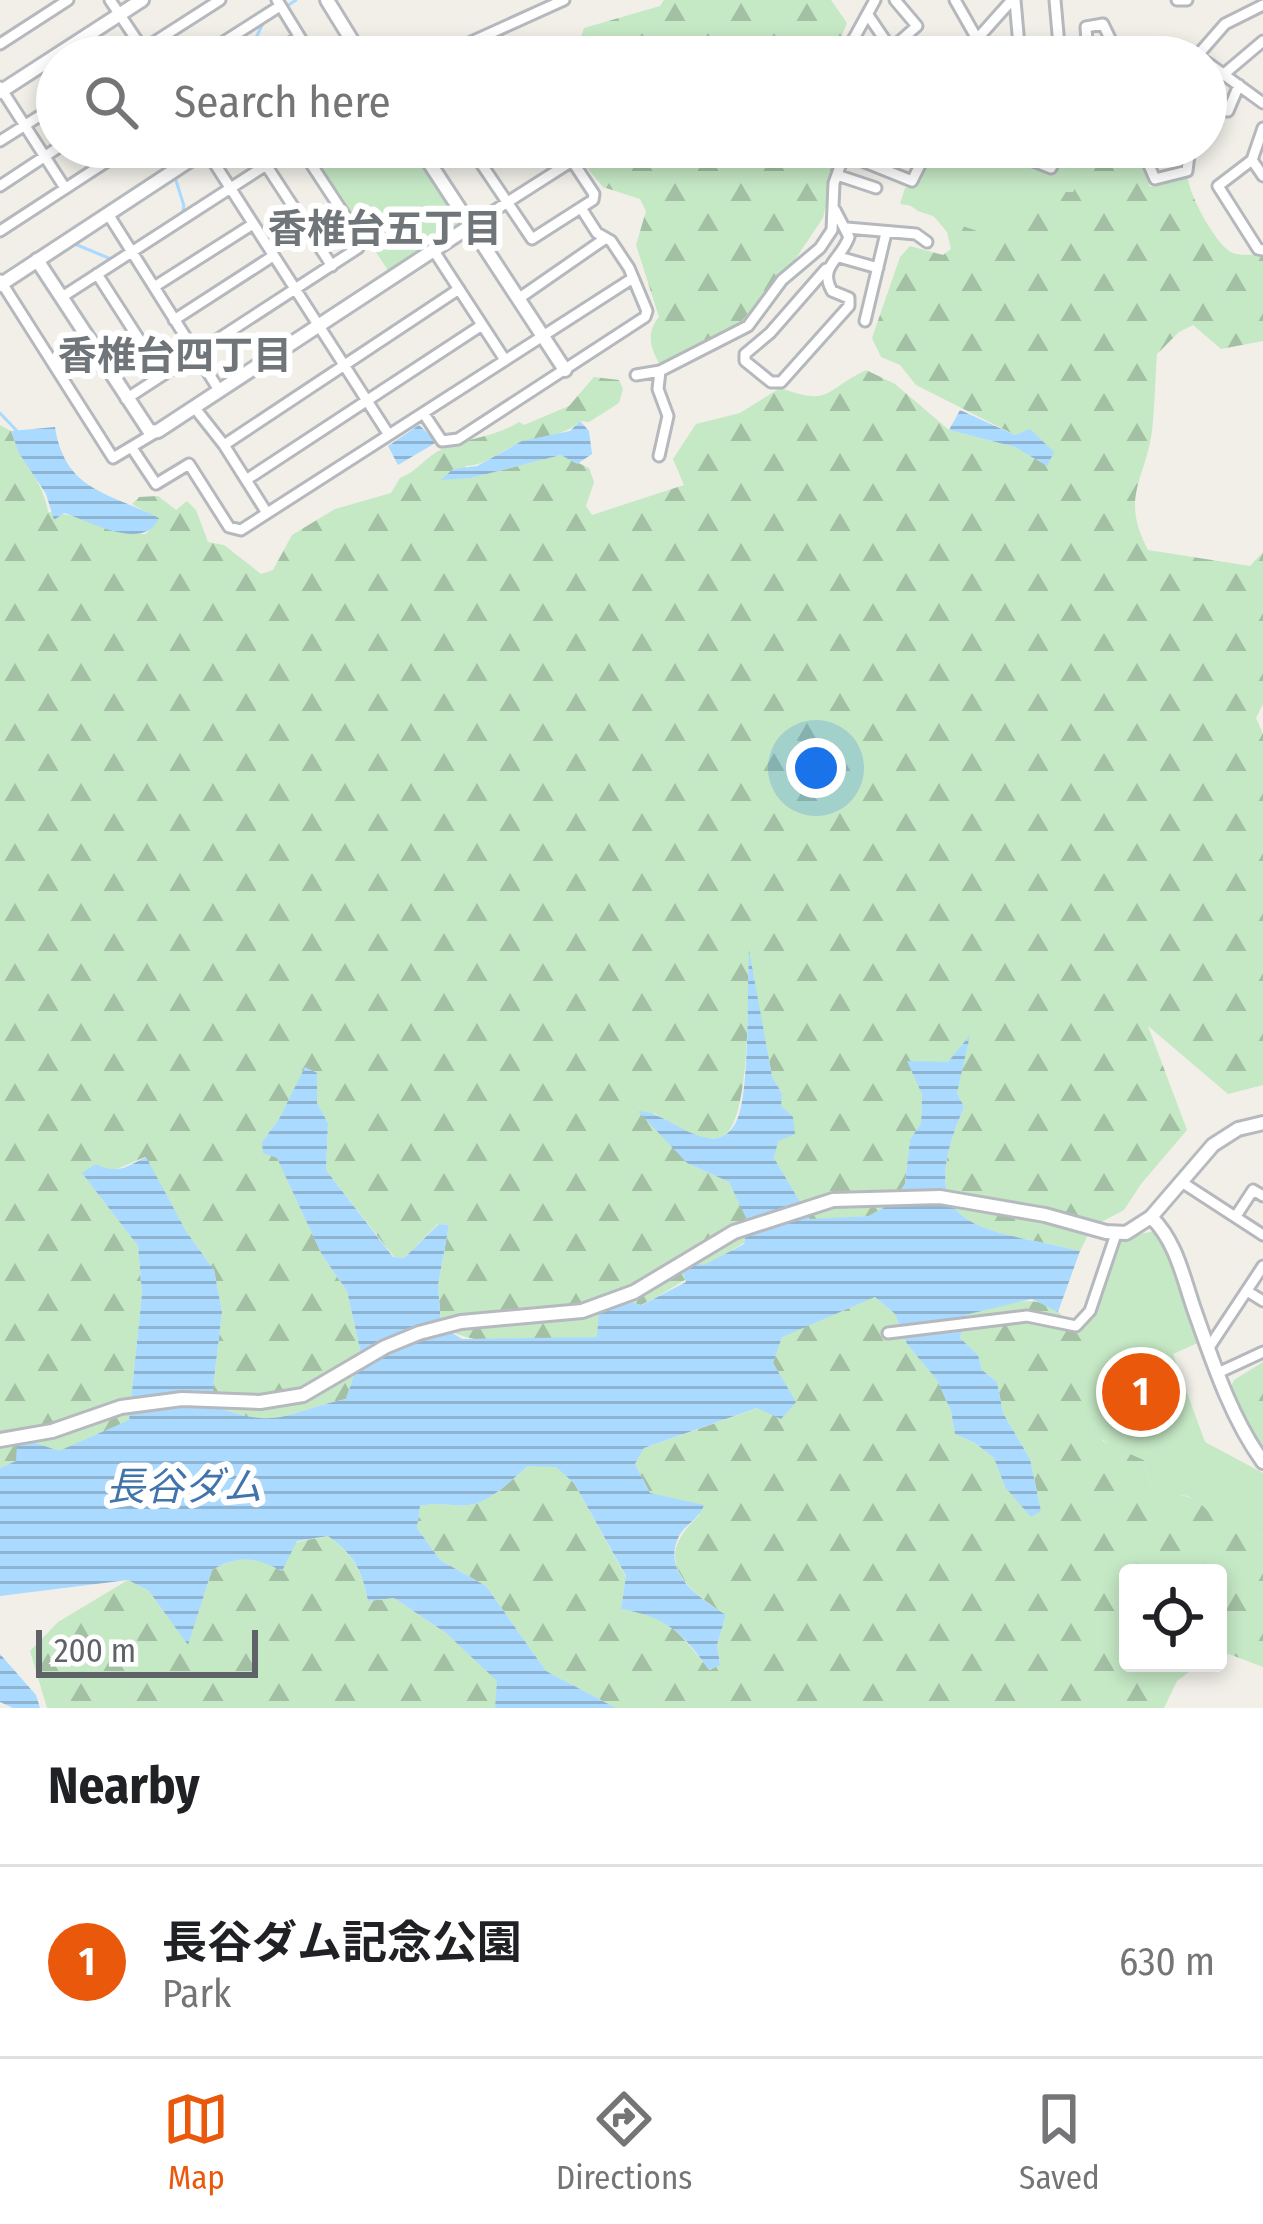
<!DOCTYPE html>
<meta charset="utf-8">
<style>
body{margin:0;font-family:"Fira Sans Condensed","Noto Sans JP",sans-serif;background:#f6f6f6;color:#202124}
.controls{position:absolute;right:36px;bottom:36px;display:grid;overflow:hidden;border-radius:12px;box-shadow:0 6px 18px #0003}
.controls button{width:108px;height:108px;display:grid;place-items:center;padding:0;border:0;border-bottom:3px solid #e0e0e0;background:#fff;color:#202124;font:60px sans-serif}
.scale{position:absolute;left:36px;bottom:30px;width:222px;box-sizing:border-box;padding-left:12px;border:6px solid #5f6368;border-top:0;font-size:33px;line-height:42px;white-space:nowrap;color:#5f6368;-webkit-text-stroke:9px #fff;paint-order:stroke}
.you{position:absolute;left:816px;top:768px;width:42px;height:42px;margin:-30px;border:9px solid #fff;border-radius:50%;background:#1a73e8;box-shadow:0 0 0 18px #1a73e833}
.badge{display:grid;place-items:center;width:78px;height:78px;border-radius:50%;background:#ea580c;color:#fff;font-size:39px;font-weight:700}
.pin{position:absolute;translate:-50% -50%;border:6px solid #fff;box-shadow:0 3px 12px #0006}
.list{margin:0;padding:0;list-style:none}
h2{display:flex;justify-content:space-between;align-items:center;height:156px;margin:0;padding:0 48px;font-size:51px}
h2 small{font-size:39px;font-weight:400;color:#757577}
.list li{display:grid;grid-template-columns:78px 1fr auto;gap:36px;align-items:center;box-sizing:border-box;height:192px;padding:0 48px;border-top:3px solid #e0e0e0}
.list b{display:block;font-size:45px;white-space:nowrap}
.list p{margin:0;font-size:39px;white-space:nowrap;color:#757577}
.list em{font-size:39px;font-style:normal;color:#757577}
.icon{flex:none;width:66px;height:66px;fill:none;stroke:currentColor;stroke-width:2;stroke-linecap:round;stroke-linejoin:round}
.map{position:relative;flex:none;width:1263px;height:1708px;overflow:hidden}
.search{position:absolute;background:#fff;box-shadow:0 6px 18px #0003;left:36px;right:36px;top:36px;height:132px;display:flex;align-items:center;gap:30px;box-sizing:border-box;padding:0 42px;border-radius:66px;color:#757577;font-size:45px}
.sheet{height:348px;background:#fff}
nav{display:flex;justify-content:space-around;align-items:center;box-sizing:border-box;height:168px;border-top:3px solid #e0e0e0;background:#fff;font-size:33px;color:#757577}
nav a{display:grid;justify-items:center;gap:6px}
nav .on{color:#ea580c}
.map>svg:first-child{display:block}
.forest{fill:url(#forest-firs)}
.park{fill:#c5e8c5}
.water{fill:url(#water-rules)}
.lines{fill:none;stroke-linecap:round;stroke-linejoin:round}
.stream{stroke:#aadaff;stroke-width:3}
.street-casing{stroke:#b5b8bc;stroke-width:15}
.secondary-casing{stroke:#b6babf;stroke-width:18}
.street{stroke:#fff;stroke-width:9}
.secondary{stroke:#fff;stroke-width:12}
.labels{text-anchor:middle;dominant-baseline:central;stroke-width:12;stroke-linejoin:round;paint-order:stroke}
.neighbourhood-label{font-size:39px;font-weight:bold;fill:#70757a;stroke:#fff}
.water-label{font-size:39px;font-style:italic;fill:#4174aa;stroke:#fff}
</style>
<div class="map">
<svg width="1263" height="1708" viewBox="0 0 1263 1708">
<defs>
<pattern id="forest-firs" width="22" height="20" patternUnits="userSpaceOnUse" patternTransform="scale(3)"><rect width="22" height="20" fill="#c5e8c5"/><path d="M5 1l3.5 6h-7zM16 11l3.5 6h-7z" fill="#a3c0a4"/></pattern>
<pattern id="water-rules" width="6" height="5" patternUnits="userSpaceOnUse" patternTransform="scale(3)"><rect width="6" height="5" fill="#aadaff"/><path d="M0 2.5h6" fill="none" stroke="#8eb4d2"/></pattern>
</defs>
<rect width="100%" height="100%" fill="#f1efe8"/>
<path class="forest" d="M 664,0 L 831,0 L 847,23 L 840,40 L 842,57 L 574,57 L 584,28 L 660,6 Z
M 570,147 L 838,147 L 823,218 L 794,261 L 740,323 L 660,364 C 650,349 646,332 659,317 L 636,245 L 646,211 L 640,199 L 603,187 Z
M 1096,147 L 1134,147 L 1150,187 L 1188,178 C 1189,195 1217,247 1233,253 C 1241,256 1255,254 1263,255 L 1263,341 L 1221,349 L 1193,325 L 1179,332 L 1157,354 C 1155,379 1155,405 1152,431 C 1145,481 1120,497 1148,550 L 1250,566 L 1263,552 L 1263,704 L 1256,718 L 1263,734 L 1263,1085 L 1228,1094 L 1148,1026 L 1187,1130 L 1141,1184 L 1124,1210 L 1092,1227 L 1080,1251 C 983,1227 909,1234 964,1107 L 957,1093 L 968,1038 L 922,1094 L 921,1123 L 910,1141 L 905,1184 L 892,1203 L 869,1216 L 810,1220 L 774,1158 L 782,1094 L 772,1076 L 749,956 C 747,990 752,1123 722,1137 C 703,1145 668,1122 653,1112 L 687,1163 L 729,1182 L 748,1220 L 744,1243 C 708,1263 678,1287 641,1305 L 622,1300 L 597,1337 C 549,1338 483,1353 441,1326 L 438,1285 L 449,1225 L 438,1224 L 404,1258 L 394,1257 L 326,1170 L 328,1123 L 317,1103 L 317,1074 L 305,1068 L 279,1119 L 262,1142 L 277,1157 L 322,1255 L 347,1291 L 361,1354 L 346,1399 C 281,1413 280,1431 211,1405 L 222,1312 L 214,1270 L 186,1231 L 145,1157 L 110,1172 L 96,1164 L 83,1174 L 138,1246 L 142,1293 L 129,1421 L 59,1452 L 33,1442 L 16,1461 L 0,1468 L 0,425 L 11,431 C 21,460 44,483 48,512 C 83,514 111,535 146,534 L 158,519 L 132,504 L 139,497 L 158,496 L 176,510 L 187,501 L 196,510 L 208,542 L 224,545 L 261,574 L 273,570 L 292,535 L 335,509 L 391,493 L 400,478 C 417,472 426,456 442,449 C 468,438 495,437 519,422 L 524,425 L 569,406 L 594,377 L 619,380 L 623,389 L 619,403 L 589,422 L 580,421 C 563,438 539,435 518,444 C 499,451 485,466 465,466 L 471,478 L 561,455 L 589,468 L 594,482 L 586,506 L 592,515 L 684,485 L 673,459 L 696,424 L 740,413 L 780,388 C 832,406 821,392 866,370 L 895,384 L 949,430 L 1015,447 L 1047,465 L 1015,435 L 916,385 L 900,365 L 881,357 L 872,338 L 900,257 L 910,246 L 943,255 L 951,249 L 947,232 L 927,208 L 900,204 L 905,188 L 921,183 L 1024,186 L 1071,182 Z
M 875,1297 L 895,1314 L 907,1344 L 937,1379 L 951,1411 L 955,1434 L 975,1443 L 994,1458 L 1005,1487 L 1041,1511 L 1030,1459 L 1003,1413 L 997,1382 L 982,1370 L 978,1355 L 960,1338 L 965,1315 C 994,1309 1032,1290 1057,1311 C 1067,1320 1073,1329 1085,1337 L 1103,1441 L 1144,1460 L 1151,1488 C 1167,1495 1183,1493 1198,1501 C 1229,1517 1218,1538 1263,1535 L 1263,1667 L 1229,1654 L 1218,1657 L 1218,1573 L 1128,1573 L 1128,1663 L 1201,1663 L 1177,1681 L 1164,1708 L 616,1708 L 546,1671 L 486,1586 L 440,1560 L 417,1528 L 420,1506 C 440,1501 452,1507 469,1505 C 491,1502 512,1479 528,1466 L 556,1466 L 574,1483 L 626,1577 L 621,1609 C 673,1617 678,1633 710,1670 L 720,1664 L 717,1646 L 726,1615 C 682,1587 651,1557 700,1515 L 650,1493 L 635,1464 L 644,1448 L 758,1408 L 795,1402 L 773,1363 L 782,1336 Z
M 1263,1362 L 1263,1450 L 1230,1388 L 1234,1380 Z
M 328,1536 C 353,1555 362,1570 368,1601 L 394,1598 L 446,1633 L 498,1681 L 495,1708 L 47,1708 L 30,1651 L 58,1622 L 128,1580 L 149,1591 L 188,1644 L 212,1570 C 238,1555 297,1541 328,1536 Z"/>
<path class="park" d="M 343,147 L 416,147 L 467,225 L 391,275 L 318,163 Z
M 933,147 L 985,147 L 1051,174 L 1064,147 L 1096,147 L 1073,192 L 1040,192 L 1023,226 L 998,238 L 918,211 L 904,201 L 907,192 L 915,189 Z
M 1154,1231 L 1164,1237 L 1202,1341 L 1173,1354 L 1205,1442 L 1263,1473 L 1263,1535 C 1253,1535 1243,1537 1234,1533 C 1206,1521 1201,1481 1159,1500 L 1151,1488 L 1144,1460 C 1130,1453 1111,1448 1101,1438 C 1074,1414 1082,1369 1085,1338 L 1073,1330 L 1094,1318 L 1119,1239 Z"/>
<path class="water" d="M 960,410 L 1015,435 L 1030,429 L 1054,452 L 1047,466 L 1015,447 L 949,430 Z
M 580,421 L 589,431 L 592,454 L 577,464 L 561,455 L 471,478 L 441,480 L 453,469 L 477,466 L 522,441 L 570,431 Z
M 419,425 L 437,442 L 398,465 L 388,446 Z
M 55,427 C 65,491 108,492 159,518 C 144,553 90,521 64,513 L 54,520 L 46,494 L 19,453 L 11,431 Z
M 749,950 L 772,1076 L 782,1094 L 781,1106 L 793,1117 L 795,1134 L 778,1141 L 774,1158 L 810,1219 L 869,1216 L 892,1203 L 905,1184 L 910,1140 L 921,1123 L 922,1094 L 907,1061 L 948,1062 L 970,1035 L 957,1093 L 964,1107 C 909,1234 983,1227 1080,1251 L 1058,1312 L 1032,1299 L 965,1315 L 960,1338 L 978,1355 L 982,1370 L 997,1382 L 1003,1413 L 1030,1459 L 1041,1511 L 1031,1517 L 1005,1487 L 994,1458 L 975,1443 L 955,1434 L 951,1411 L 937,1380 L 907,1344 L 895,1314 L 875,1297 L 782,1337 L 773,1363 L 796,1402 L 781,1419 L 757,1408 L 644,1448 L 635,1464 L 650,1493 L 704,1505 C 699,1520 686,1523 679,1536 C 661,1573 699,1598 726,1615 L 717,1645 L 720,1665 L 709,1670 C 683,1633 667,1617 621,1609 L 626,1576 L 574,1483 L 556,1467 L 528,1466 C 512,1479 491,1502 469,1505 C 452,1507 440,1501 420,1506 L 417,1528 L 440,1560 L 486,1586 L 546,1671 L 616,1708 L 495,1708 L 497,1681 L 446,1633 L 394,1598 L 368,1601 C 362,1570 354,1555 328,1536 L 297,1541 L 282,1571 C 254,1557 240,1554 212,1570 L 188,1645 L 149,1591 L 128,1580 L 0,1596 L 0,1468 L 16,1461 L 17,1445 L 33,1442 L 59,1451 L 129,1420 L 142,1293 L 138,1246 L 82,1173 L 96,1164 C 117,1175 126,1167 146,1157 L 186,1231 L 214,1270 L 222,1312 L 211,1405 C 280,1431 281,1413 346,1399 L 361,1354 L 347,1291 L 322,1255 L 277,1158 L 263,1153 L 262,1142 L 279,1119 L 305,1067 L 317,1073 L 317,1103 L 328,1123 L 326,1170 L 393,1257 L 404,1258 L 439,1224 L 449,1225 L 438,1285 L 441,1326 L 462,1339 L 597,1337 L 599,1310 L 622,1300 L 642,1305 L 686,1282 L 682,1268 L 690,1262 L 704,1265 L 744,1244 L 747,1220 L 729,1182 L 687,1163 L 638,1111 C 663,1112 682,1134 708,1138 C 721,1141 732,1132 737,1120 C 750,1093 747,986 749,950 Z
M 0,1654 L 36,1695 L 40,1708 L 13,1708 L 0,1702 Z"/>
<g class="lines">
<path class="stream" d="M 287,6 L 296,0
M 236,57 L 255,40 L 264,21
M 164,147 L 171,165
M 174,174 L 184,206 L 182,215
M 70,242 L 111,259
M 38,253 L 55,242
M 138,254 L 164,236
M 4,276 L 20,265
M 0,413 L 17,431"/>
<g class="street-casing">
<path id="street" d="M 110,0 L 148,57
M 277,0 L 312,57
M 955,0 L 976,37 L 978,57
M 1015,0 L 1020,57
M 1055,0 L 1060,57
M 1177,0 L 1187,0
M 868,15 L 891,49 L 917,26 L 895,0
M 0,44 L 68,0
M 1197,56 L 1225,24 L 1263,5
M 131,57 L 220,0
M 200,57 L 280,6
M 268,57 L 299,37
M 438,57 L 564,0
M 853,57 L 847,51 L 875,0
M 961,57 L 1012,0
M 1088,57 L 1086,27 L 1103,24 L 1119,57
M 1206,62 L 1212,66 L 1206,77
M 1212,66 L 1263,103
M 1224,74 L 1263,41
M 0,87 L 65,188
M 1228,111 L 1239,85
M 1263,128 L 1252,160 L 1218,186 L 1258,249 L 1263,250
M 0,141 L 57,105
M 204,147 L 389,435
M 470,147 L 532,239 L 593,200 L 594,194 L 563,147
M 998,147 L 1051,168 L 1062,147
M 1141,147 L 1155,179 L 1187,171 L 1190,147
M 845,154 L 912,181 L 929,147
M 1252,160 L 1263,176
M 266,165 L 332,266
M 837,175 L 876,188
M 0,186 L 59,147
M 108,214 L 219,390
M 475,223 L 572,161
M 847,228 L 916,234 L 927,242
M 0,231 L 129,147
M 434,251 L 505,360
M 839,257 L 878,268
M 826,269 L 770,333 L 745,354 L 745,361 L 771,382 L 781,382 L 849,306 L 849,298 L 832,291 C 818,266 841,260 849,237 L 835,210
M 97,274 L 162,375
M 0,280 L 113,458 L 158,431
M 154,287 L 253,224
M 62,297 L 294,147
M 518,299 L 603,240
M 174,320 L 273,256
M 865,321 L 886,233
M 58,368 L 91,343
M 636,375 L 660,371
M 126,399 L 358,248 L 361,240 L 300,147
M 194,407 L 224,445 L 267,513
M 424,414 L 442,441 L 458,439 L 645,317 L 647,311 L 629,268 L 611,241 L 597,233 L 581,208
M 224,445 L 459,289
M 132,448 L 156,484 L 189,464 L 229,527 L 241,530 L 633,278
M 659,456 L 668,416 L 658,389 L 660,371 L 748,326 L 782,280 L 820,248 L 832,230 L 834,183 L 847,147
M 246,480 L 482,325
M 1180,1181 L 1263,1235
M 1236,1216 L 1253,1190 L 1263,1196
M 1247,1291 L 1263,1301
M 888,1333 L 1027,1316 L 1076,1326 L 1090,1311 L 1116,1234
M 1208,1349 L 1263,1266
M 1220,1372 L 1263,1352"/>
</g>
<g class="secondary-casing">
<path id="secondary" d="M 327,0 L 362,57
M 0,92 L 142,0
M 419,147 L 565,370
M 37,260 L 150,432 L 158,431 L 475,223
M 0,285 L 210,147
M 1151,1217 C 1176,1241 1183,1277 1194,1309 C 1212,1360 1231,1418 1263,1462
M 0,1440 L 52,1431 L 121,1407 L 182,1399 L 260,1402 L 303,1395 L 385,1347 L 419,1333 L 461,1322 L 582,1311 L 634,1292 L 734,1232 L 833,1200 L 940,1197 L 1045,1215 L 1106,1232 L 1126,1233 L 1151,1217 L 1213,1145 L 1238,1129 L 1263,1123"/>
</g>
<use href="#street" class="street"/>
<use href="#secondary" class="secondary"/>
</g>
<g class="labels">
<g class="neighbourhood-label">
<text x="385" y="229">香椎台五丁目</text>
<text x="175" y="356">香椎台四丁目</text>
</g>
<g class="water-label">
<text x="184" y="1487">長谷ダム</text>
</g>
</g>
</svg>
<div class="controls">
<button><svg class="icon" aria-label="locate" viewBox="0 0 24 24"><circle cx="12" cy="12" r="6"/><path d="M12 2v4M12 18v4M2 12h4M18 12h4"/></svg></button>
</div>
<div class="scale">200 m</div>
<div class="you"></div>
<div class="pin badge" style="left:1141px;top:1392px">1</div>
<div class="search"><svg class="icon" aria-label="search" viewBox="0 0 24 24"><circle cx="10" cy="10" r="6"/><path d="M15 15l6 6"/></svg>Search here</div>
</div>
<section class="sheet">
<h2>Nearby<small></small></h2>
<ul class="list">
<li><span class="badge">1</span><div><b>長谷ダム記念公園</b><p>Park</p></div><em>630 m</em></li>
</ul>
</section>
<nav>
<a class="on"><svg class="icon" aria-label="map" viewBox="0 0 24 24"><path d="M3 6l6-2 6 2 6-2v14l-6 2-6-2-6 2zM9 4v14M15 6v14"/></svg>Map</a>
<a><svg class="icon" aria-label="directions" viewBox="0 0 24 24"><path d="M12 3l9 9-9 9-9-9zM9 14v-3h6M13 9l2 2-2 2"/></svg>Directions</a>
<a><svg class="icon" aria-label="saved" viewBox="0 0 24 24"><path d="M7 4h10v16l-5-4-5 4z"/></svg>Saved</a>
</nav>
